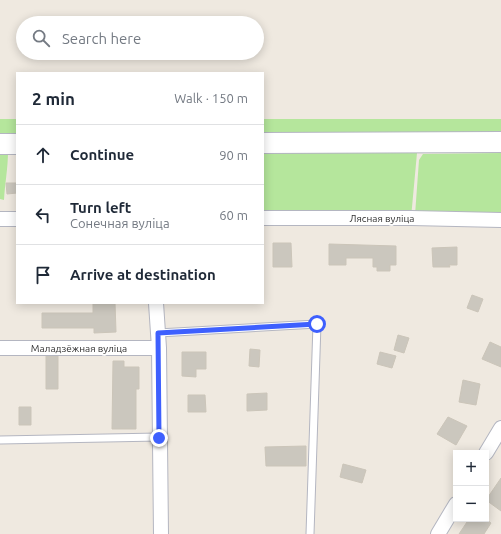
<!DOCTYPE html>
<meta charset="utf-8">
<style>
body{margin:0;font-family:Ubuntu,sans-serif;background:#f2f2f3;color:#1f2937}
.controls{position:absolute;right:12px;bottom:12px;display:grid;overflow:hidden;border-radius:0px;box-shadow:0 2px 10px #0003}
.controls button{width:36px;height:36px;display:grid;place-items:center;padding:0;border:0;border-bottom:1px solid #e0e1e3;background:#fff;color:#1f2937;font:20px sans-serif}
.stop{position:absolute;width:12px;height:12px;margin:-9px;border:3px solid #3e60fe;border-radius:50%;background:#fff}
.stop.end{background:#3e60fe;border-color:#fff;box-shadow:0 1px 4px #0008}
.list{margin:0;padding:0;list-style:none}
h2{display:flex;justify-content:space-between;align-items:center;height:52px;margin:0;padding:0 16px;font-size:17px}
h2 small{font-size:13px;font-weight:400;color:#747a83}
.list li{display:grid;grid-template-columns:26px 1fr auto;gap:12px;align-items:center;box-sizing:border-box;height:60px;padding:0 16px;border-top:1px solid #e0e1e3}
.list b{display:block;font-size:15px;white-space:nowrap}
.list p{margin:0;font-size:13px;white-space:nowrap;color:#747a83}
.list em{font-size:13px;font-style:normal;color:#747a83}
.icon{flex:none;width:22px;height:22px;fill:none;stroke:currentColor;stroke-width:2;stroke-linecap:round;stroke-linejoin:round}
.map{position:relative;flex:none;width:501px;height:534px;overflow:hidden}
.search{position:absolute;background:#fff;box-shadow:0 2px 10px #0003;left:16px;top:16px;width:248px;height:44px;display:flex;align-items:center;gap:10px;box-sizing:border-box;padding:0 14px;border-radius:22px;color:#747a83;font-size:15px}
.panel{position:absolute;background:#fff;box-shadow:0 2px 10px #0003;left:16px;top:72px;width:248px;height:232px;border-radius:0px}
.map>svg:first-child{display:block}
.green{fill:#b5e69c}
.building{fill:#cbc7be;stroke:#cbc5b9}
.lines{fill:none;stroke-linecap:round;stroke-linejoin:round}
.service-casing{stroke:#b4b6c1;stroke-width:9}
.minor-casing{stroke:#b4b6c1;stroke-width:16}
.secondary-casing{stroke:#b4b6c1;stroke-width:22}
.service{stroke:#fff;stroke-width:7}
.minor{stroke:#fff;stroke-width:14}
.secondary{stroke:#fff;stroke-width:20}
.route{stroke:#3e60fe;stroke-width:5}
.labels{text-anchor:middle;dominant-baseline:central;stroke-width:3.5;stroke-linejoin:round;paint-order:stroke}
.street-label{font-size:10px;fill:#2e2e2e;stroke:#fff}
</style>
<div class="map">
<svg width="501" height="534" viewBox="0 0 501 534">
<rect width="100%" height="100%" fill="#efe9e0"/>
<path class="green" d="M 0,119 L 17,119 L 17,143 L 0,143 Z
M 263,119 L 501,119 L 501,142 L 418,142 L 411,218 L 263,218 Z
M 0,150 L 8,151 C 8,168 5,183 4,200 L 0,199 Z
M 501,153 L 501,217 L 415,215 L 419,160 L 423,154 Z"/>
<path class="building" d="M 6,183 L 17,183 L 17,193 L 7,194 Z
M 273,243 L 291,243 L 292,267 L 273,267 Z
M 329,244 L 396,246 L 396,265 L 390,265 L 390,271 L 377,271 L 377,267 L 373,267 L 373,258 L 346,258 L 346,265 L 329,265 Z
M 457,247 L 457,265 L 449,265 L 450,267 L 433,267 L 432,248 Z
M 472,295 L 483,299 L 478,312 L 467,308 Z
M 93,303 L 115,303 L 116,332 L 94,333 L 94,328 L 42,328 L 42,313 L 93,313 Z
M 398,335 L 409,338 L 404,353 L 394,350 Z
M 490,342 L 501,347 L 501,367 L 482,359 Z
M 250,349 L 260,350 L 259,367 L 249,366 Z
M 182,352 L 206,352 L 206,369 L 196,369 L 196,377 L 182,376 Z
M 380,352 L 396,356 L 392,368 L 377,364 Z
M 46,356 L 58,356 L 58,389 L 46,389 Z
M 113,361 L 124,361 L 124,367 L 139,367 L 139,389 L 136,389 L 136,429 L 112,429 Z
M 463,380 L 480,384 L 476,405 L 459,402 Z
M 267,393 L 267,410 L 247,411 L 247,394 Z
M 188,395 L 205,395 L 206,412 L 188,412 Z
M 19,407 L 31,407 L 31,425 L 19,425 Z
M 448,417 L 467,426 L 456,445 L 437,434 Z
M 306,446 L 306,466 L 266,466 L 265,447 Z
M 343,464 L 366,470 L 362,483 L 340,477 Z
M 501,478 L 501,511 L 486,500 Z
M 469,519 L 485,519 L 491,523 L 484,534 L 459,534 Z"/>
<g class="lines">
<g class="service-casing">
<path id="service" d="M 158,333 L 317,324 L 310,534
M 0,440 L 159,437"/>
</g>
<g class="minor-casing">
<path id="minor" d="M 263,218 L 411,218 L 501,220
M 0,219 L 17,219
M 156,303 L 159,348 L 161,534
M 0,348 L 159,348
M 486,453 L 501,428
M 438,534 L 456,504"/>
</g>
<g class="secondary-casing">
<path id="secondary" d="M 263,143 L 501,142
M 0,144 L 17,144"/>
</g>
<use href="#service" class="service"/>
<use href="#minor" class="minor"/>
<use href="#secondary" class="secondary"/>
</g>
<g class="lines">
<path class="route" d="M 159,438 L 158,333 L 317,324"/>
</g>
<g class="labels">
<g class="street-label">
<text x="382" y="218">Лясная вуліца</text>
<text x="79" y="348">Маладзёжная вуліца</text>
</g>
</g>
</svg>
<div class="controls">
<button>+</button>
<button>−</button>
</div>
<div class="stop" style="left:317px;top:324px"></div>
<div class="stop end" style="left:159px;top:438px"></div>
<div class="search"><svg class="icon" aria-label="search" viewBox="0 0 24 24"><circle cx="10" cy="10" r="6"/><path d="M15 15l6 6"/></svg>Search here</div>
<section class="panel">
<h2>2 min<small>Walk · 150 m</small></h2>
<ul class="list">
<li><svg class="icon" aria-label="ahead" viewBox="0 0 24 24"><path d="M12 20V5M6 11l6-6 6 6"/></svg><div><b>Continue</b></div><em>90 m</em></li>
<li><svg class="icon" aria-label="left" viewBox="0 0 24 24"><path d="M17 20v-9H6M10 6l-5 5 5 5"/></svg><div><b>Turn left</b><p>Сонечная вуліца</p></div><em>60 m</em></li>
<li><svg class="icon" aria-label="arrive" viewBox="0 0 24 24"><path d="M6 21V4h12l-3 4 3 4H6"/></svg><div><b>Arrive at destination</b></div></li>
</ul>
</section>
</div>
